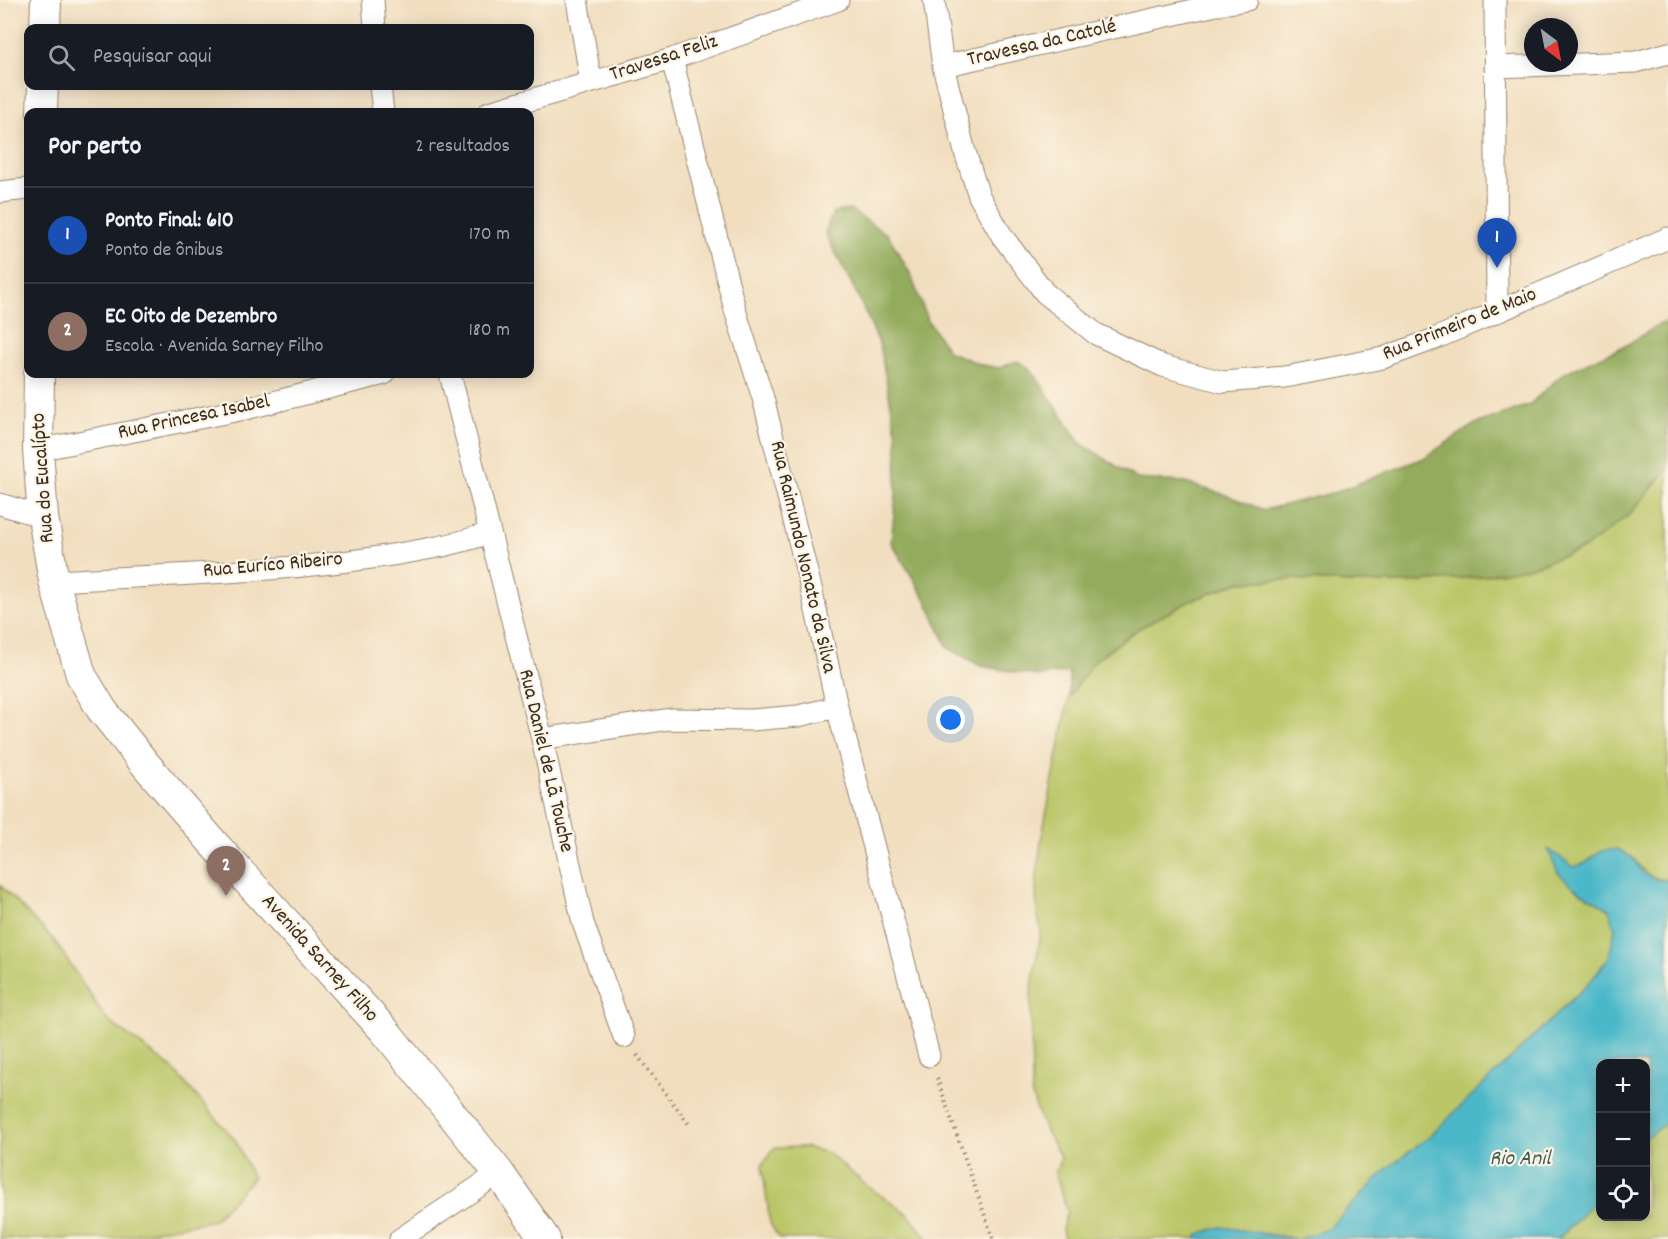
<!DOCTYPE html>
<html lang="pt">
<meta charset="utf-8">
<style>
body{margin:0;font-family:Dekko,sans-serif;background:#242831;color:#f1f3f6}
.controls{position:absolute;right:18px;bottom:18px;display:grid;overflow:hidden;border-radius:12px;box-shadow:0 3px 15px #0003}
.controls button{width:54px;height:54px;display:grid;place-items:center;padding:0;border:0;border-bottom:2px solid #363941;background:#171b24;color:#f1f3f6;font:30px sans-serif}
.compass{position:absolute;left:1524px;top:18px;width:54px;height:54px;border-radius:50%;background:#171b24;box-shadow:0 3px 15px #0003;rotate:148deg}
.you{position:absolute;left:951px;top:720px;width:21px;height:21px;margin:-15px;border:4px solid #fff;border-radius:50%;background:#1a73e8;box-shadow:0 0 0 9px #1a73e833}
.badge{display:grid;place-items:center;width:39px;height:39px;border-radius:50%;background:#d690ce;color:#fff;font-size:20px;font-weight:700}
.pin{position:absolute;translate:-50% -50px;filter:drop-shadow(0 2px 3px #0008)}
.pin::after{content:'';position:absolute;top:32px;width:21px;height:18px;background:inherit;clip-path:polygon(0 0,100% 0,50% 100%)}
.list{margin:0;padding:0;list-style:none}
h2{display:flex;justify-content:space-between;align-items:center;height:78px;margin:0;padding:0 24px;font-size:26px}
h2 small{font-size:20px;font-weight:400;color:#9ea1a6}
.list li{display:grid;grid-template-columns:39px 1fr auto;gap:18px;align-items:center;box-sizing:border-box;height:96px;padding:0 24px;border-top:2px solid #363941}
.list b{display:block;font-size:22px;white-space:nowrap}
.list p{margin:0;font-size:20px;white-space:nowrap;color:#9ea1a6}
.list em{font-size:20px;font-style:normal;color:#9ea1a6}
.icon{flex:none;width:33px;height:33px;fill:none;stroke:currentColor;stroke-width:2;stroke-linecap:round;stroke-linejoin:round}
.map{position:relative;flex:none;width:1668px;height:1239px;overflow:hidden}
.search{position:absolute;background:#171b24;box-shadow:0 3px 15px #0003;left:24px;top:24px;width:510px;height:66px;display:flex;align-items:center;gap:15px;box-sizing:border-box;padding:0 21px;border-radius:12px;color:#9ea1a6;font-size:22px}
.panel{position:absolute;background:#171b24;box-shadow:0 3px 15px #0003;left:24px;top:108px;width:510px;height:270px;border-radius:12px}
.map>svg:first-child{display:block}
.green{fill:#bac668;stroke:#7a7843;stroke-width:1.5}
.forest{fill:#93ab5c;stroke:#676a3d;stroke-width:1.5}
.water{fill:#4cb8c9;stroke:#447174;stroke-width:1.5}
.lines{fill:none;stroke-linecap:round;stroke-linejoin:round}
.street-casing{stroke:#96846e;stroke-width:23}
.secondary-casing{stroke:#96846e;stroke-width:32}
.path{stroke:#96846e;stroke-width:4;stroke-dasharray:1.5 4.5;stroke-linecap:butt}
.street{stroke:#fff;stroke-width:21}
.secondary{stroke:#fff;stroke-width:30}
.labels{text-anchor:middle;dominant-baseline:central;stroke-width:4.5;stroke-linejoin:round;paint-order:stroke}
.street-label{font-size:21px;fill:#3b2a1e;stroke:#fcf5e5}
.water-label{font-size:22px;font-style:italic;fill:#415c5a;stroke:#fcf5e5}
</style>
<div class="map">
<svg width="1668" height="1239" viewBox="0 0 1668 1239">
<rect width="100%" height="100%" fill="#fcf5e5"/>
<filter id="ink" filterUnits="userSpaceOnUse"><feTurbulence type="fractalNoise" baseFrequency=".0167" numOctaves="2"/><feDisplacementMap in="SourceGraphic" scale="12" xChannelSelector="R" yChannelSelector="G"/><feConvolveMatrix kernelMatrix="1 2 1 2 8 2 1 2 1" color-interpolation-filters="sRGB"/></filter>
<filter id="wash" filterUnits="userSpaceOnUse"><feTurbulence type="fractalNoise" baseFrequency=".008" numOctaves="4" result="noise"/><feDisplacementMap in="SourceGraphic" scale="24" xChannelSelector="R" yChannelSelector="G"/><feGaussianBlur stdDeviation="1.35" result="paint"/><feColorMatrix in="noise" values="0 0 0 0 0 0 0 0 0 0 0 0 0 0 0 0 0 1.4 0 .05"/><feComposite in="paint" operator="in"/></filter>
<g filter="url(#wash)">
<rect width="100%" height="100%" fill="#f1debf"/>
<path class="green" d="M 1668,469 L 1668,880 C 1650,879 1643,872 1633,858 L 1600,851 L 1586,863 L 1574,867 L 1549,850 L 1577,890 L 1609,909 L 1615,929 L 1609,957 L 1591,981 L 1429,1137 L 1389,1167 L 1328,1229 L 1298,1239 L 1221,1227 L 1198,1234 L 1196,1239 L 1064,1239 L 1062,1229 L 1067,1211 L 1055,1173 L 1061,1158 L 1043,1126 L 1032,1096 L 1031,992 L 1041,931 L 1037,912 L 1036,885 L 1041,841 L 1069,697 L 1094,661 L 1138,629 L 1188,602 L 1239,582 L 1296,579 L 1351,583 L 1406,583 L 1477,577 L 1531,567 L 1585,548 L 1630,514 Z
M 0,885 L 54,940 L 107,1020 L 172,1068 L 236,1141 L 253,1178 L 214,1220 L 111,1239 L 0,1239 Z
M 1668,1122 L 1668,1239 L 1558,1239 L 1600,1196 L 1600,1216 L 1646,1216 L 1646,1138 Z
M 804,1147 L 828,1153 L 866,1185 L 908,1214 L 928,1239 L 779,1239 L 770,1223 L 762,1165 L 774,1148 Z"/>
<path class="forest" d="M 851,210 L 888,235 L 910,273 L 928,321 L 949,352 L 983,365 L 999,368 L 1017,361 L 1031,369 L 1080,443 L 1137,479 L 1182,482 L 1226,495 L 1264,510 L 1336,492 L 1424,458 L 1475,424 L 1529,405 L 1564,373 L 1625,346 L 1658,325 L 1668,322 L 1668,469 L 1630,514 L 1585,548 L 1531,567 L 1477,577 L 1406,583 L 1351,583 L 1296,579 L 1239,582 L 1188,602 L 1138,629 L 1094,661 L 1069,697 L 1069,672 L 1038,676 L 981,666 L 948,648 L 925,598 L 891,542 L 896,496 L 897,436 L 879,343 L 857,294 L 825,233 L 833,212 Z"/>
<path class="water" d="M 1548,849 L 1574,867 L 1586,863 L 1600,851 L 1618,849 L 1633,858 L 1643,873 L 1657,880 L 1668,880 L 1668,1122 L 1646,1138 L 1646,1064 L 1600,1064 L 1600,1196 L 1558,1239 L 1298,1239 L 1328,1229 L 1389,1167 L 1429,1137 L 1591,981 L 1609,957 L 1615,929 L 1609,909 L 1577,890 L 1558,873 Z
M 1221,1227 L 1297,1239 L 1196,1239 L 1198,1234 Z"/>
</g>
<g filter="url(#ink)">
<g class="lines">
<g class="street-casing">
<path id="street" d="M 373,0 L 375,28
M 577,0 L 591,82
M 934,0 L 943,66 L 965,152 L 979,196 L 1002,236 L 1045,293 L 1096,334 L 1163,366 L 1223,382 L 1285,377 L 1383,358 L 1432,340 L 1668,238
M 1495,0 L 1497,312
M 672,59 L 735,310 L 763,398 L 812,592 L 837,707 L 929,1056
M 943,66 L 1216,5 L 1247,0
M 1495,67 L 1636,62 L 1668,53
M 380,86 L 383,112
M 489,112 L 672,59 L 838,0
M 0,192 L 28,189
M 450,374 L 542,739 L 583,923 L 624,1037
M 38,450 L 245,409 L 384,374
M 0,504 L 43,517
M 54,581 C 181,574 312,572 437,547 C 455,544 473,538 490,533
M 542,739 L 670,719 L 752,720 L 798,716 L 837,707
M 400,1239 L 499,1173"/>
</g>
<g class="secondary-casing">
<path id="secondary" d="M 45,28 L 46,0
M 42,112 L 43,86
M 39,374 L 38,450 L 43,517 L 54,581 L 81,675 L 102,710 L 146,765 L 214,844 L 385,1031 L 499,1173 L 545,1239"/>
</g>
<path class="path" d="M 637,1055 L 691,1127
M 937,1078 L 993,1239"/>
<use href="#street" class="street"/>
<use href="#secondary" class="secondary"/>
</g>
</g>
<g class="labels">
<g class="street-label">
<text transform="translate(1042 44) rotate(-13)">Travessa da Catolé</text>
<text transform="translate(664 59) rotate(-18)">Travessa Feliz</text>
<text transform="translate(1460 325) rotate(-22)">Rua Primeiro de Maio</text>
<text transform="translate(194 418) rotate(-12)">Rua Princesa Isabel</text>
<text transform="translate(44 478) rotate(-94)">Rua do Eucalípto</text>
<text transform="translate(802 557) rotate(77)">Rua Raimundo Nonato da Silva</text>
<text transform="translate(273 566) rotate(-5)">Rua Euríco Ribeiro</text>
<text transform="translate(545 761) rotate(77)">Rua Daniel de Lã Touche</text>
<text transform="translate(319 959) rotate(48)">Avenida Sarney Filho</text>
</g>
<g class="water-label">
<text x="1520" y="1159">Rio Anil</text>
</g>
</g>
</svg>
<div class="controls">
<button>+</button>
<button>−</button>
<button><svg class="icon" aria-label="locate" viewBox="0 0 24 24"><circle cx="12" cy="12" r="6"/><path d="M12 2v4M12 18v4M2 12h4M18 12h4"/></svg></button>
</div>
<svg class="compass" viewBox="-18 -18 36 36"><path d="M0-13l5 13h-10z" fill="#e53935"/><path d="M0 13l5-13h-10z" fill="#9ea1a6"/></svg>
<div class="you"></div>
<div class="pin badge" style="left:1497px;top:268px;background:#1a4fb4">1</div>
<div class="pin badge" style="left:226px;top:896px;background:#8d6e63">2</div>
<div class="search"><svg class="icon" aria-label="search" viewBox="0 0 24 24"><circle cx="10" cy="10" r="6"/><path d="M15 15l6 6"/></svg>Pesquisar aqui</div>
<section class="panel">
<h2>Por perto<small>2 resultados</small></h2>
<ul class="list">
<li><span class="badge" style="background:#1a4fb4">1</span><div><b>Ponto Final: 610</b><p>Ponto de ônibus</p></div><em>170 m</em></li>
<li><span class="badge" style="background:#8d6e63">2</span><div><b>EC Oito de Dezembro</b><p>Escola · Avenida Sarney Filho</p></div><em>180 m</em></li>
</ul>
</section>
</div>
